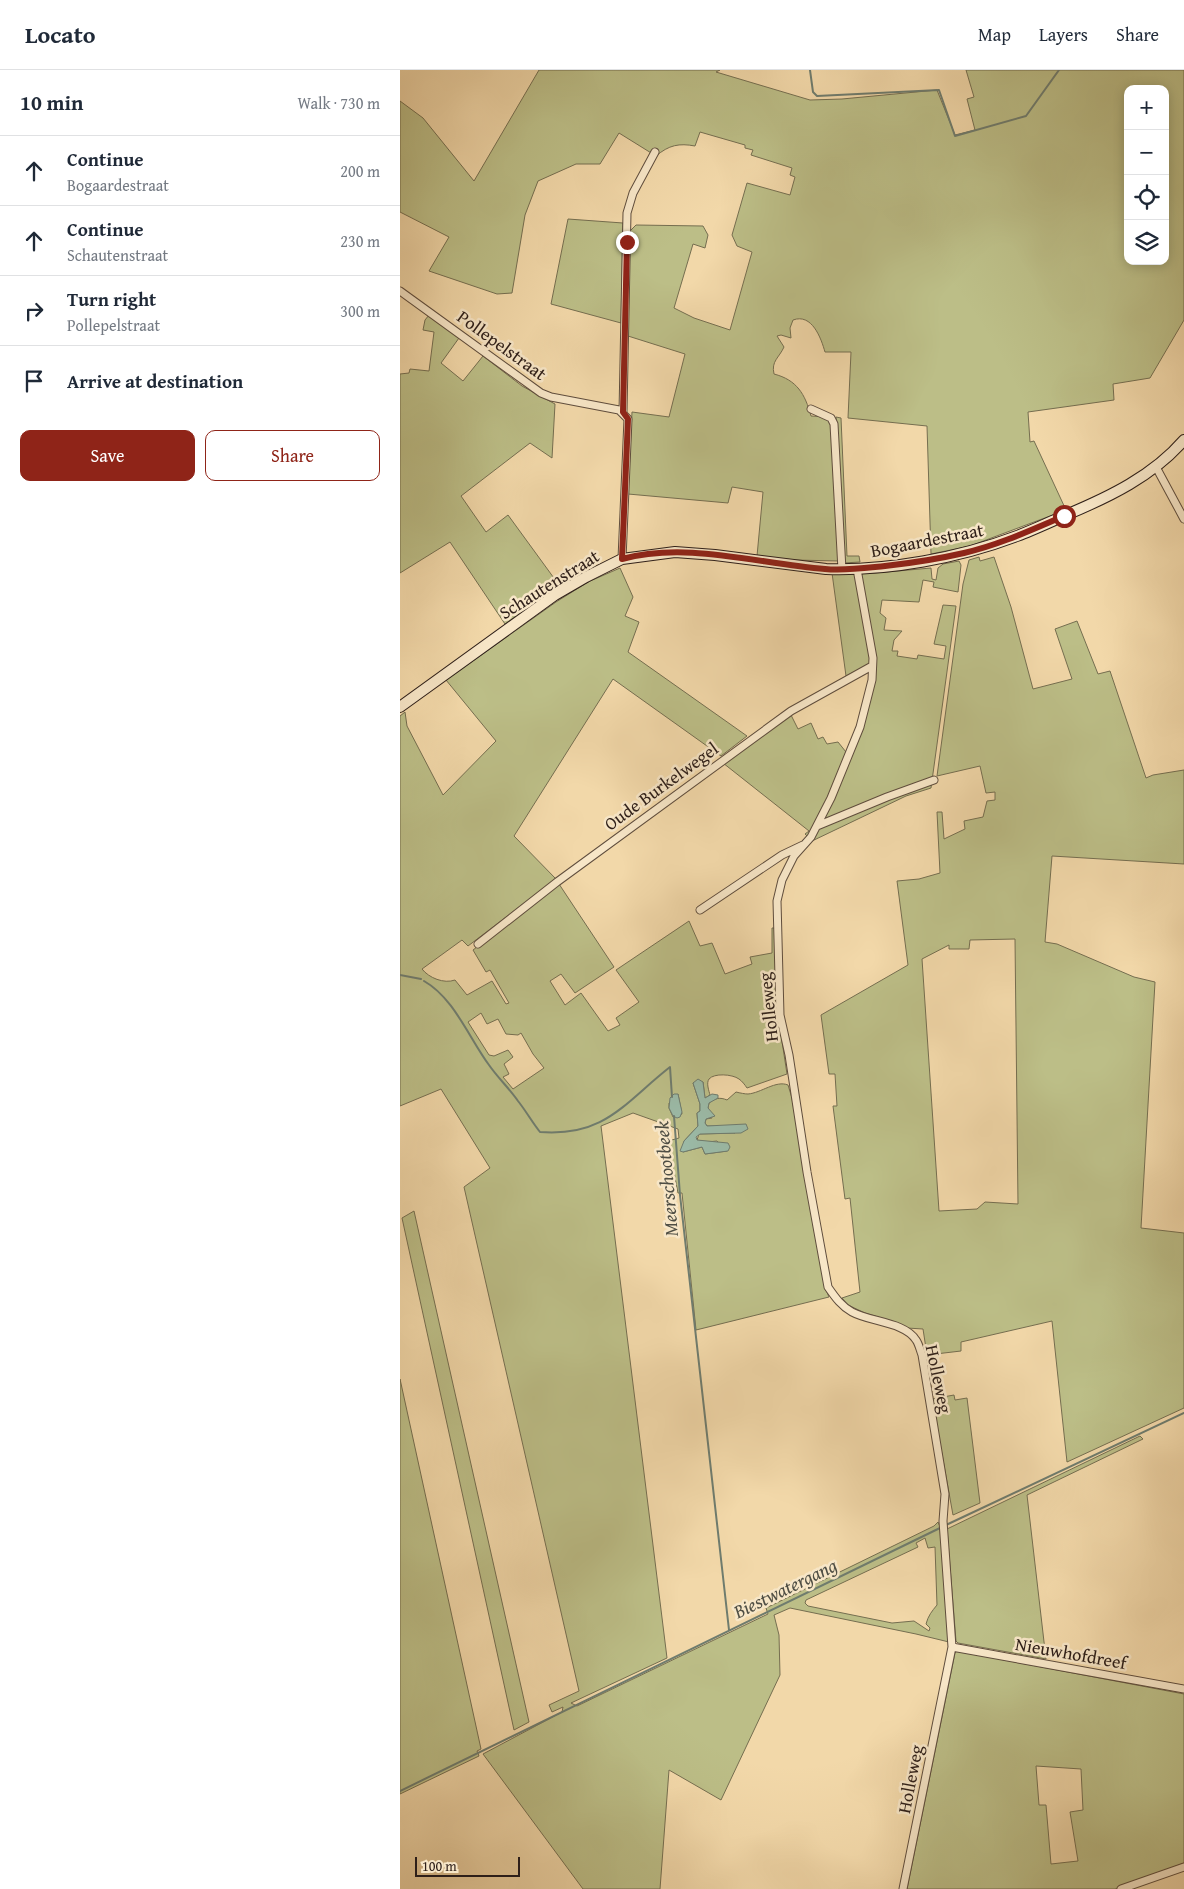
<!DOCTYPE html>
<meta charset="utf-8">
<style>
body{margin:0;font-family:"Gentium Book Plus",serif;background:#f2f2f3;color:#1f2937}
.controls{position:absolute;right:15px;top:15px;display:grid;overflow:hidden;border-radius:10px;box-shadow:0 2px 12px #0003}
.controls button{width:45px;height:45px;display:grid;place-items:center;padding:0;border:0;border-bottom:1px solid #e0e1e3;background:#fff;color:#1f2937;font:25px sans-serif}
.scale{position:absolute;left:15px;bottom:12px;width:105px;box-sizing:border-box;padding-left:5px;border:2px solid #2e1f19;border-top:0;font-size:14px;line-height:18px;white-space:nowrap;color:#2e1f19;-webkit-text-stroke:4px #f7e6c7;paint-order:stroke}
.stop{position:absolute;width:15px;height:15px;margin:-11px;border:4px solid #8f2418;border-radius:50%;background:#fff}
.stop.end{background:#8f2418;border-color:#fff;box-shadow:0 1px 5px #0008}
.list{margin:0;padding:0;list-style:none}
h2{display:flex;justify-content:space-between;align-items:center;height:65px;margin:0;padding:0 20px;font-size:21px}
h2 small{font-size:16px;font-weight:400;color:#747a83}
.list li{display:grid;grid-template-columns:32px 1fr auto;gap:15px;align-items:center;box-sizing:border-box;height:70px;padding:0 20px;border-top:1px solid #e0e1e3}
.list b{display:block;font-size:19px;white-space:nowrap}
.list p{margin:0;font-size:16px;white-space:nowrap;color:#747a83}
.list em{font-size:16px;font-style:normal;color:#747a83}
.actions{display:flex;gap:10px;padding:15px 20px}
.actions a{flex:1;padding:11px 0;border:1px solid #8f2418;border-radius:10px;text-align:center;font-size:18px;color:#8f2418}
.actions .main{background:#8f2418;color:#fff}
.icon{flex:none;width:28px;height:28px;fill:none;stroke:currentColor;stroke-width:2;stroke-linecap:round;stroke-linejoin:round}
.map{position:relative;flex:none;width:784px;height:1819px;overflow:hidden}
header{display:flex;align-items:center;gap:30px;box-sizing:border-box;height:70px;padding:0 25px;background:#fff;border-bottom:1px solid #e0e1e3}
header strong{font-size:24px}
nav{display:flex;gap:28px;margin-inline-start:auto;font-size:18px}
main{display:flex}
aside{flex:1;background:#fff}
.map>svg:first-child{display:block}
.green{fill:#bcbe87;stroke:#756e50;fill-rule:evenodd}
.water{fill:#9bbaa7;stroke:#6f7c6e}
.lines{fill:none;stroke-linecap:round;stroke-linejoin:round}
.stream{stroke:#6f7c6e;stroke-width:2}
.street-casing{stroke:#5f4d3d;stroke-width:9}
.secondary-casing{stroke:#2e1f19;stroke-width:12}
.street{stroke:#f7e6c7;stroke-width:7}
.secondary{stroke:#f7e6c7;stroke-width:10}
.route{stroke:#8f2418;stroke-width:6}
.labels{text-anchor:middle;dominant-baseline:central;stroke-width:5;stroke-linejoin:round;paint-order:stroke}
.street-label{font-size:18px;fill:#2e1f19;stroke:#f7e6c7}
.water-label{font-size:19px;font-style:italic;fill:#4f4e44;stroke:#f7e6c7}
</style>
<header>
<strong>Locato</strong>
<nav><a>Map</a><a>Layers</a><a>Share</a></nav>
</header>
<main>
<aside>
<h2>10 min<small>Walk · 730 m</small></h2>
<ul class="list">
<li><svg class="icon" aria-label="ahead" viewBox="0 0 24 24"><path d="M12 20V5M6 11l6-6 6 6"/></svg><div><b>Continue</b><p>Bogaardestraat</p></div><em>200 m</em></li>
<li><svg class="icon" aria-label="ahead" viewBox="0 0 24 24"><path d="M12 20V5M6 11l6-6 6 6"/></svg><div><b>Continue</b><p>Schautenstraat</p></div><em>230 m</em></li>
<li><svg class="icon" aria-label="right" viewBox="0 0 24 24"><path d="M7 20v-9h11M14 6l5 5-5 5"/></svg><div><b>Turn right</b><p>Pollepelstraat</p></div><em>300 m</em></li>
<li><svg class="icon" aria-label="arrive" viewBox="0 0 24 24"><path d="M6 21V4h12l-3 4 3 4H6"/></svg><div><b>Arrive at destination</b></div></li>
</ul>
<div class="actions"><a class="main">Save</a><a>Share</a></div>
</aside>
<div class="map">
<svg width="784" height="1819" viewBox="0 0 784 1819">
<rect width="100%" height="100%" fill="#f2d8a9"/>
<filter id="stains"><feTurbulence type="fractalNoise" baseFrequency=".004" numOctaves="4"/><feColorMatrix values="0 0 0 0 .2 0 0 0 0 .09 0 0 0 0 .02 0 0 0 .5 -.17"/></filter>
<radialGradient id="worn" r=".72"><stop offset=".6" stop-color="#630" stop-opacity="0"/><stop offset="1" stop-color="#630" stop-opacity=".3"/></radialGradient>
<path class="green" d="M 139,0 L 320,0 L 316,2 L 410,30 L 442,29 L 537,20 L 555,65 L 575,60 L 567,29 L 574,27 L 566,0 L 784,0 L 784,250 L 750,308 L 713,314 L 714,330 L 628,342 L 630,372 L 634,371 L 666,440 L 570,476 L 531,484 L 527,356 L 448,348 L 451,282 L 425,282 C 421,268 412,243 393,250 L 390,258 L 391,268 L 381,265 L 377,266 L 384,277 C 379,288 371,291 374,304 C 397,310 405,324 411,346 L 428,347 L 432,353 L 439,491 L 394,490 L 357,486 L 363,422 L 332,417 L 328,433 L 228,424 L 232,342 L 269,347 L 285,284 L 228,266 L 230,161 L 236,155 L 303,156 L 308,165 L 305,178 L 293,174 L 274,238 L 294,248 L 330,260 L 352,182 L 337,176 L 332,165 L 347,113 L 390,125 L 395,107 L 390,105 L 392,98 L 351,85 L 353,80 L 345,78 L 345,75 L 300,62 L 295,76 C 279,73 269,75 256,86 L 219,63 L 200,94 L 176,94 L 138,111 L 125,145 L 112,223 L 97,224 L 29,201 L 49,167 L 0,142 L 0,31 L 23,48 L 74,111 ZM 728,19 L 765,19 L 765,191 L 728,191 Z
M 168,149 L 223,153 L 221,253 L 151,234 Z
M 29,245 L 59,268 L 41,293 L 63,311 L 83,286 L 122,316 L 155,334 L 152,388 L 130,373 L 61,426 L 86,462 L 108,445 L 159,515 L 105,554 L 50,472 L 0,503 L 0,304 L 9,303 L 10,299 L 29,301 L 34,262 L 23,260 L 25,250 Z
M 436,347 L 441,348 L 447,486 L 459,486 L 460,492 L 443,493 Z
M 579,487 L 580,491 L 594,487 L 611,537 L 633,619 L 672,609 L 655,559 L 677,551 L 698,604 L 710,601 L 746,708 L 753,705 L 784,700 L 784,794 L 652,786 L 645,872 L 657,874 L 734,907 L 755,912 L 741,1158 L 784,1163 L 784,1338 L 667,1392 L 652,1251 L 561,1272 L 561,1281 L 527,1285 L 523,1259 L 507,1258 L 491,1251 L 465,1243 L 448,1235 L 442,1228 L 460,1222 L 450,1128 L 445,1129 L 433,1036 L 437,1036 L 435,1004 L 429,1004 L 421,945 L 508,895 L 497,811 L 519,809 L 540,803 L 537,742 L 542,742 L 544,769 L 565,759 L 564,751 L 583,747 L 587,731 L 595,730 L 595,722 L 586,723 L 580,696 L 537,706 L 563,514 L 569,490 ZM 615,869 L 618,1134 L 585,1132 L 577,1139 L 539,1141 L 522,889 L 549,875 L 549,879 L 569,879 L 570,870 Z
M 559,491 L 561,495 L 558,522 L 533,517 L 534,512 L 523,510 L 519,532 L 482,530 L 480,543 L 486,548 L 484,560 L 502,561 L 494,570 L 492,581 L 498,581 L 497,586 L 517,589 L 518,585 L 544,589 L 546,576 L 534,574 L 543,535 L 556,536 L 531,718 L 506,726 L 412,771 L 405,764 L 409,761 L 323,693 L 391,645 L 398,659 L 411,653 L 418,669 L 423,667 L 427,674 L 438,672 L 446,682 L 451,685 L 474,592 L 446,606 L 432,503 L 475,503 L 531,498 L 532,509 L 536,510 L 538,498 L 543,494 Z
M 220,498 L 233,527 L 225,546 L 239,552 L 228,582 L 347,666 L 321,686 L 213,609 L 114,766 L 156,809 L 68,876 L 62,870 L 22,899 C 29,908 44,914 55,910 L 67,925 L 92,911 L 106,934 L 109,933 L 90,900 L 86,902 L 73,880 L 159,814 L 214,897 L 175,923 L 161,904 L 150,911 L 165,935 L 181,923 L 208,961 L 220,955 L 216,948 L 239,932 L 216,900 L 289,851 L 300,876 L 312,873 L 325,904 L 352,894 L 350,887 L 372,883 L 372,858 L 376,858 L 376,932 L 387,1004 L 347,1018 C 345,1015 342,1011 339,1009 C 332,1004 314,1003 309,1009 C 306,1013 309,1021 310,1025 L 305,1028 L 303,1012 L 293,1013 L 300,1034 L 300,1041 L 297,1043 L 298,1056 L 284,1071 L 283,1082 L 302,1077 L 305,1084 L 327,1081 L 317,1071 L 307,1072 L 297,1070 L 299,1064 L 335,1063 L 318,1056 L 307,1056 L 305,1053 L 306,1049 L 312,1048 L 308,1038 L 309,1033 C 315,1028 320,1027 327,1030 L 336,1022 C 340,1023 345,1024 348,1024 C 361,1023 376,1010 388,1015 L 392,1028 L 413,1154 L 426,1220 L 429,1227 L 296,1260 L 282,1123 L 278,1123 L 268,1071 L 279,1068 L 278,1059 L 233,1043 L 201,1056 L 267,1588 L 171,1633 L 177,1636 L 368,1544 L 366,1538 L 534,1456 L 538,1452 L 541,1459 L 549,1572 L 516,1564 L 390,1538 L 374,1545 L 379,1565 L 380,1605 L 321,1730 L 269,1700 L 260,1819 L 183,1819 L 83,1684 L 162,1642 L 163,1637 L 152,1642 L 149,1635 L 179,1621 L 64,1117 L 90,1098 L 41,1019 L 0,1036 L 0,646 L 5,642 L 7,656 L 43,725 L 96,671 L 46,610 L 156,532 L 188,512 ZM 81,943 L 87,954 L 98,949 L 106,964 L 118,965 L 121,963 L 133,984 L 144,998 L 113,1019 L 103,1007 L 109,1004 L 104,994 L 113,987 L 108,980 L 94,986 L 89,985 L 68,952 ZM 278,1024 L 282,1044 L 273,1047 L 269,1038 L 269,1033 ZM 525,1468 L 528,1478 L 535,1477 L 537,1535 C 532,1541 528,1546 526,1554 L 530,1558 L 529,1561 L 514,1551 L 492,1553 L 408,1536 L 405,1533 L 406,1530 L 518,1477 L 516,1473 Z
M 14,1141 L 129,1652 L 114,1660 L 2,1148 Z
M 0,1309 L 81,1679 L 77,1681 L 79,1686 L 0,1724 Z
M 554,1325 L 555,1330 L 567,1328 L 580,1433 L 553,1445 L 532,1329 Z
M 740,1366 L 743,1369 L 627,1425 L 646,1589 L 558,1573 L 556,1571 L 547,1459 Z
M 557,1581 L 784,1624 L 784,1793 L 715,1819 L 507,1819 L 555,1583 ZM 636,1696 L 681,1699 L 683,1740 L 670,1742 L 678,1791 L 651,1794 L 646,1735 L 639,1735 Z"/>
<path class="water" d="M 298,1009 L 303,1012 L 305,1028 L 312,1024 L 318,1025 L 318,1028 L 309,1033 L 308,1038 L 315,1046 L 306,1049 L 305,1053 L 307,1056 L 346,1054 L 348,1059 L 341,1063 L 300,1064 L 296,1067 L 297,1070 L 328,1073 L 330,1077 L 328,1081 L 305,1084 L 302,1077 L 283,1082 L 280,1081 L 284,1071 L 298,1056 L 297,1043 L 300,1041 L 300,1034 L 293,1013 Z
M 274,1024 L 278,1024 L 282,1042 L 280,1047 L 277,1048 L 273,1046 L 269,1038 L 270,1028 Z"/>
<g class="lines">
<path class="stream" d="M 410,0 L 413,22 L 417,26 L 539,20 L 555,66 L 626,46 L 659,0
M 0,905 L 21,909
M 24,911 C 54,928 69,968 89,995 C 98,1008 109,1018 118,1031 C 126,1041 132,1052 140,1062 C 205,1067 224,1033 270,997 L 272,1027
M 274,1046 L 280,1125 L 329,1560
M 546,1455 L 784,1343
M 0,1721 L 542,1457"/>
<g class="street-casing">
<path id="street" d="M 0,221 L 141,323 L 151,327 L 219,340 L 228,349 L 222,489
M 411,339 L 431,348 L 434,354 L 442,500
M 223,342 L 227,143 L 233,123 L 255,82
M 756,397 L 784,449
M 457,499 L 473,588 L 472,610 L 460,657 L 431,728 L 411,767 L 394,786 L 382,810 L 377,831 L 380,945 L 389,985 L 407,1102 L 428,1217 C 435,1227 441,1236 452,1242 C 470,1252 505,1252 516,1270 C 519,1274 520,1280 522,1285 L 545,1424 L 543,1451 L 552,1577 L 503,1819
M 417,756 L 487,727 L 534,710
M 300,840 L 382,785 L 403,775
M 78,874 L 157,812 L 391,641 L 472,596
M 552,1577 L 784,1619
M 721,1819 L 784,1797"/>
</g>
<g class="secondary-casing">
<path id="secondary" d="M 0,637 L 155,525 L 186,507 L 222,489 L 275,482 L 315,485 L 426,499 C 488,501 559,488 617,466 C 633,460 650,452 666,445 C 709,427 753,406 784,370"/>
</g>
<use href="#street" class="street"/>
<use href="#secondary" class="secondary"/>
</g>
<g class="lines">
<path class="route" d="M 227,172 L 223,342 L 228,349 L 222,489 C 287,471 359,494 425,499 C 445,501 465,498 485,496 C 512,493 538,489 564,483 C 599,475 631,460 664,446"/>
</g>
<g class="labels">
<g class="street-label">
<text transform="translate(102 275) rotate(36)">Pollepelstraat</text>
<text transform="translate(527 470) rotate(-11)">Bogaardestraat</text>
<text transform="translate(149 514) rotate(-32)">Schautenstraat</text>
<text transform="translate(261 716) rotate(-36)">Oude Burkelwegel</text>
<text transform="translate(368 937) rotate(-96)">Holleweg</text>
<text transform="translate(539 1309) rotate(78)">Holleweg</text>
<text transform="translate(671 1583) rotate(10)">Nieuwhofdreef</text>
<text transform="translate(510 1709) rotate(-79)">Holleweg</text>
</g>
<g class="water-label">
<text transform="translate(266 1109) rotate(-95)">Meerschootbeek</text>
<text transform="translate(385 1518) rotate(-26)">Biestwatergang</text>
</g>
</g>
<rect width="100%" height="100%" filter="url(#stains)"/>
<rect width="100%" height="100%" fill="url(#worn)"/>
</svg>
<div class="controls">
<button>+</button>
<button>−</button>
<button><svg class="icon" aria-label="locate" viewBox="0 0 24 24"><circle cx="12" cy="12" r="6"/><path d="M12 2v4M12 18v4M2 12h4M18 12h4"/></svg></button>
<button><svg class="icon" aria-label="layers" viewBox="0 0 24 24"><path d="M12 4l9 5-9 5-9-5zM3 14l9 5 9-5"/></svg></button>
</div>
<div class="scale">100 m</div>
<div class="stop" style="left:664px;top:446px"></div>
<div class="stop end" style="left:227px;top:172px"></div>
</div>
</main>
